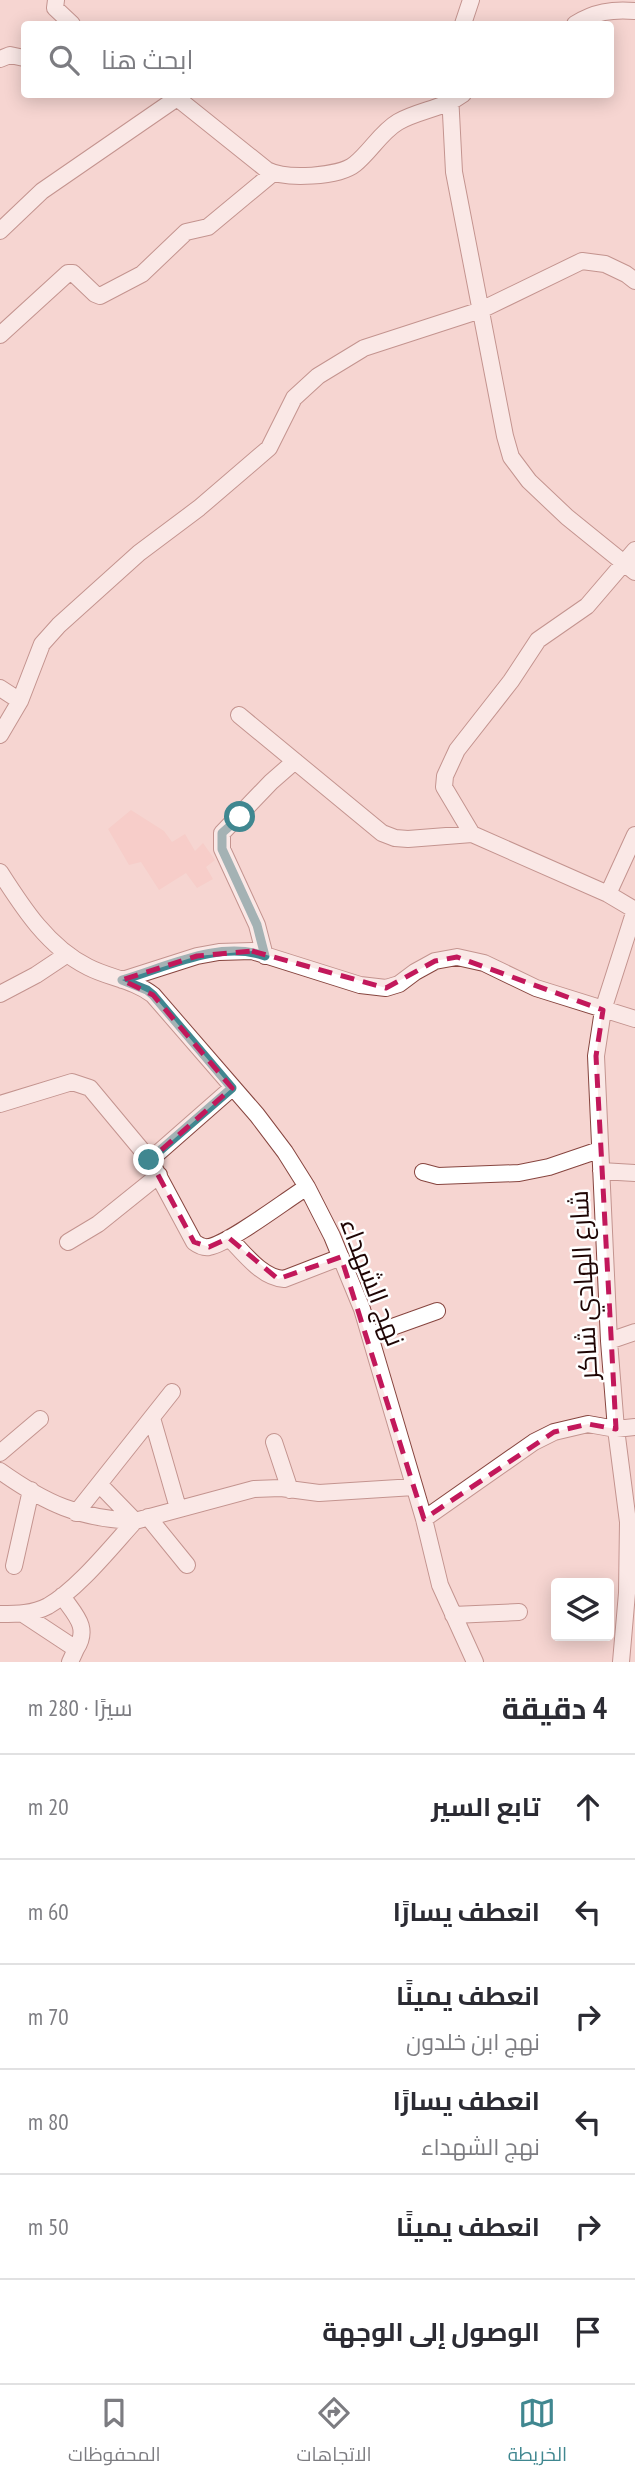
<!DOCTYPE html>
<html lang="ar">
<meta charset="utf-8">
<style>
body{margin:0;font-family:"PT Sans Narrow",Cairo,sans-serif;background:#f2f2f3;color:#2b2b33;direction:rtl}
.controls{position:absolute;right:21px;bottom:21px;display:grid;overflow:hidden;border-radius:7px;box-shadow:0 4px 18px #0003}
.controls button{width:63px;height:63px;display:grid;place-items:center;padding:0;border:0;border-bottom:2px solid #e1e1e2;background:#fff;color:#2b2b33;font:35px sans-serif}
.stop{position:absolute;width:21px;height:21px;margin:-16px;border:5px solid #408790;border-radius:50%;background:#fff}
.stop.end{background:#408790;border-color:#fff;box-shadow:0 2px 7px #0008}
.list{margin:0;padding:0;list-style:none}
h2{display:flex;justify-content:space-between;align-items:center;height:91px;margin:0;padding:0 28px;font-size:30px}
h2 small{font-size:23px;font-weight:400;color:#7c7c81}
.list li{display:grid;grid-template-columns:46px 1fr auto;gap:21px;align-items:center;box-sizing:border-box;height:105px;padding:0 28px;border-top:2px solid #e1e1e2}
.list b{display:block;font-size:26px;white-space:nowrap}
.list p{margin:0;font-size:23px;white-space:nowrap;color:#7c7c81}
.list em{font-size:23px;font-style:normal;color:#7c7c81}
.icon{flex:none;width:38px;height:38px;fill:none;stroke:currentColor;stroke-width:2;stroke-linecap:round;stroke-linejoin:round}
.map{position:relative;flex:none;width:635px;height:1662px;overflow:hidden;direction:ltr}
.search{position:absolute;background:#fff;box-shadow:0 4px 18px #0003;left:21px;right:21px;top:21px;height:77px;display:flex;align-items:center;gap:18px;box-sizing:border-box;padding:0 24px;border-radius:7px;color:#7c7c81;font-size:26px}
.sheet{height:721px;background:#fff}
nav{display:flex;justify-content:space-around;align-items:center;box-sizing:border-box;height:98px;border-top:2px solid #e1e1e2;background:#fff;font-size:19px;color:#7c7c81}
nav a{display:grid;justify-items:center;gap:4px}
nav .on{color:#408790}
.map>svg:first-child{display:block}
.built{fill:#f8c4be}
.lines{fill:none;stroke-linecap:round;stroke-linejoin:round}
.minor-casing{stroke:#87453f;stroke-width:18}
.minor{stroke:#fff;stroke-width:16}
.route{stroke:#408790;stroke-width:9}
.marked{fill:none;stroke:#c2185b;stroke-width:5;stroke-dasharray:14 9;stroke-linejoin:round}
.labels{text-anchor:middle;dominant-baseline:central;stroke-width:5;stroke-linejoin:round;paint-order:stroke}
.street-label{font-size:26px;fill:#1e0504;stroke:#fff}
</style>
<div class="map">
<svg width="635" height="1662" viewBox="0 0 635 1662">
<rect width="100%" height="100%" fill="#f6d5d1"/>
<path class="built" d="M 131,810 L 164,831 L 172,842 L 185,834 L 195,851 L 203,843 L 215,860 L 206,867 L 213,879 L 197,888 L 186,873 L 159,890 L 141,862 L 129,865 L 108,829 Z"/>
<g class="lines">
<g class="minor-casing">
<path id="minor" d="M 56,0 L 55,8 L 72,24
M 463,24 L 471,0
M 575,24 C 594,12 612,9 635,11
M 0,59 L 10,55 L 24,58
M 450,94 L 454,172 L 505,436 L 511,457 L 529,481 L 567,517 L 635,572
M 177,98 L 267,170 C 286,180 339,177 355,164 C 371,151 381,132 398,122 C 419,110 443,109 463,94
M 0,231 L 42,191 L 177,98 L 178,94
M 0,335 L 68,273 L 73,273 L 95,294 L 100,296 L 142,274 L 186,232 L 208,227 L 273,173
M 0,688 L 20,701
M 239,715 L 382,833 L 395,838 L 408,839 L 472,834 L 608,894 L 635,910
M 0,735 L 20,701 L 42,644 L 59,625 L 139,553 L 199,508 L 269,448 L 294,398 L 318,376 L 364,348 L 481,310 L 582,261 L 605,264 L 626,274 L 635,281
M 472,834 L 444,787 L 445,776 L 457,750 L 511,681 L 538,640 L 587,606 L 635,550
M 0,872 C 23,908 48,947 88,967 C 109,978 134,980 153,995 L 257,1115 L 285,1152 L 307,1187 L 332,1236 L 362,1309 L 424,1519 L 440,1585 L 475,1662
M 608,894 L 635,835
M 265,956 L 257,925 L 222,849 L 222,833 L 271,782 L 295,761
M 122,980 L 197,956 L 219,952 L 252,951 L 360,985 L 386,988 L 399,984 L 415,972 L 435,961 L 457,957 L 484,963 L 536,988 L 635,1019
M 0,994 L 36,975 L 66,955
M 232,1088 L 150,1160 L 194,1242 C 198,1245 203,1248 209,1247 C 230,1243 286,1200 307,1187
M 0,1104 L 72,1082 L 90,1088 L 150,1160
M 601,1171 L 635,1173
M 423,1172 L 438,1176 L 519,1173 L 549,1167 L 599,1150
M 229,1238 C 244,1253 262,1278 284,1279 L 341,1257
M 68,1242 L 98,1224 L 159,1175
M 370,1335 L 437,1311
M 609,1341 L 635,1332
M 152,1418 L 178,1508
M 274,1442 L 290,1490
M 0,1453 L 40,1419
M 0,1471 C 45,1503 80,1519 135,1521 L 254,1489 L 281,1488 L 319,1493 L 414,1487
M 76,1513 L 172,1392
M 148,1517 L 187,1565
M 424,1519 L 534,1442 L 554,1432 L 588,1424 L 616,1429 L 635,1427
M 14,1566 L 31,1490
M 62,1596 C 75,1615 90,1627 76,1649
M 0,1614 C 17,1614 33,1614 48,1606 C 78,1589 112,1546 135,1521 L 100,1485
M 23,1614 L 76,1649 L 70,1662
M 453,1615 L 519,1612
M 621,1662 L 627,1593 L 628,1522 L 616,1429 L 609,1341 L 596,1056 L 603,1010 L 635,910"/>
</g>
<use href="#minor" class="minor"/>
</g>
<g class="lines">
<path class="route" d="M 149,1160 L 232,1088 L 153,995 L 147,990 L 122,980 C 167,967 219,940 265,956 L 257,925 L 222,849 L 222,833 L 240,817"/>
</g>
<path d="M0 0H635V1662H0ZM 252,951 L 386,988 L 435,961 L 457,957 L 603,1010 L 596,1056 L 616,1429 L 588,1424 L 554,1432 L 424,1519 L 341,1257 L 278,1279 L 229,1238 L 209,1247 L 194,1242 L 150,1160 L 232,1088 L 153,995 L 122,980 L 197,956 Z" fill="#f6d5d1" fill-opacity=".55" fill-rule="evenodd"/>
<path class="marked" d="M 252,951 L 386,988 L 435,961 L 457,957 L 603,1010 L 596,1056 L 616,1429 L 588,1424 L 554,1432 L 424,1519 L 341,1257 L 278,1279 L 229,1238 L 209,1247 L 194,1242 L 150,1160 L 232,1088 L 153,995 L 122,980 L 197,956 Z"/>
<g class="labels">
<g class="street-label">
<text transform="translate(373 1282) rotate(69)">نهج الشهداء</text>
<text transform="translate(583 1285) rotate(-93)">شارع الهادي شاكر</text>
</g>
</g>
</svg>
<div class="controls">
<button><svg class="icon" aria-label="layers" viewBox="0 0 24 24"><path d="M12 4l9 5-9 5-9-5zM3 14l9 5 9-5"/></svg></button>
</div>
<div class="stop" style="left:240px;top:817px"></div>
<div class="stop end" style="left:149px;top:1160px"></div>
<div class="search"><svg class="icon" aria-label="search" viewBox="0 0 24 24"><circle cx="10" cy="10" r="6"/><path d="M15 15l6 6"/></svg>ابحث هنا</div>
</div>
<section class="sheet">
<h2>4 دقيقة<small>سيرًا · 280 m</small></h2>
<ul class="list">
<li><svg class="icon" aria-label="ahead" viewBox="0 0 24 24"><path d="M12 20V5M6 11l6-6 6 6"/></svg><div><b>تابع السير</b></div><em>20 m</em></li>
<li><svg class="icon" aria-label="left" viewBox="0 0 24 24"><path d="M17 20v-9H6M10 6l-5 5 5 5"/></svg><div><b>انعطف يسارًا</b></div><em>60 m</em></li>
<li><svg class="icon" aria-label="right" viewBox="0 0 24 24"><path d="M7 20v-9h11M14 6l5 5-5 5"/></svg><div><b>انعطف يمينًا</b><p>نهج ابن خلدون</p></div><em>70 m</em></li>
<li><svg class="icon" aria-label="left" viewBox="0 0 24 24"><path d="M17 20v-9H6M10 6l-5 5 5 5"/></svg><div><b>انعطف يسارًا</b><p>نهج الشهداء</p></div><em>80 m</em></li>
<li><svg class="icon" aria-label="right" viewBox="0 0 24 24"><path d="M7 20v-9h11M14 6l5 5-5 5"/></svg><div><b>انعطف يمينًا</b></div><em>50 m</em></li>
<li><svg class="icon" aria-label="arrive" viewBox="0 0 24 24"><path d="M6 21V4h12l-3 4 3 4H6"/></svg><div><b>الوصول إلى الوجهة</b></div></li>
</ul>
</section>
<nav>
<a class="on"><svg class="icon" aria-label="map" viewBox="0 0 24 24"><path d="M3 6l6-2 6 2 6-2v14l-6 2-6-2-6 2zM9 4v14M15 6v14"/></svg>الخريطة</a>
<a><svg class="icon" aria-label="directions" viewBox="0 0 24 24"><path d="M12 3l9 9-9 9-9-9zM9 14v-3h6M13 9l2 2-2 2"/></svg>الاتجاهات</a>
<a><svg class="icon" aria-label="saved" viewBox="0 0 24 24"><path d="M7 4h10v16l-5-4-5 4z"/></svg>المحفوظات</a>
</nav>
